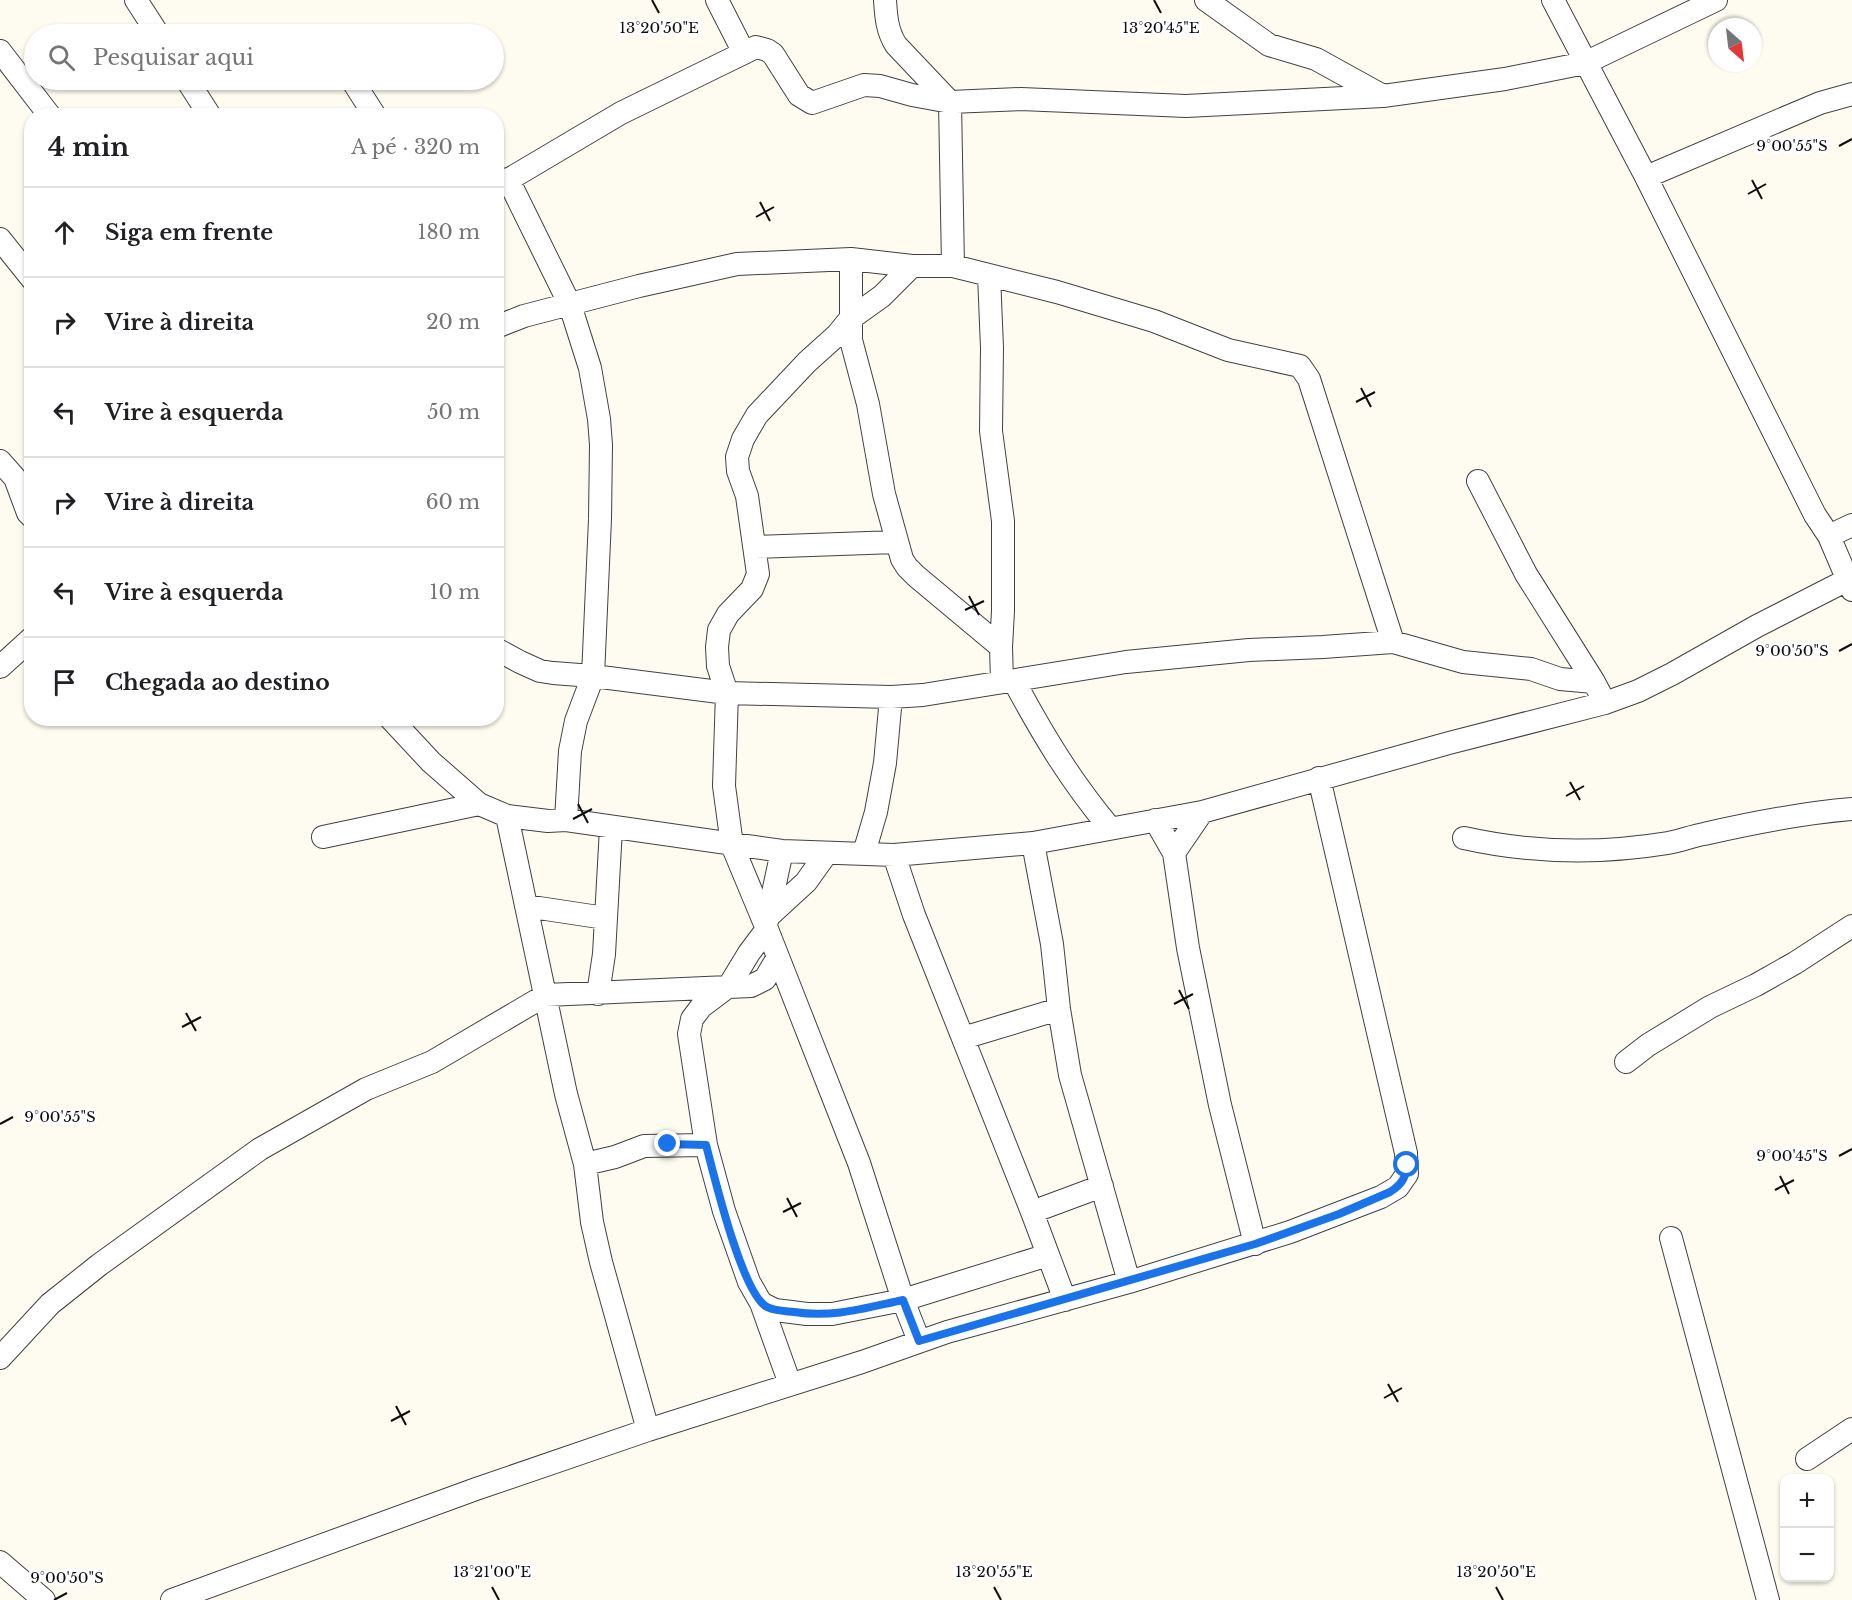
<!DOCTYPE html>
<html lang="pt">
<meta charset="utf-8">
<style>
body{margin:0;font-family:"Libre Baskerville",serif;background:#f2f2f2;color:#202124}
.controls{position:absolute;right:18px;bottom:18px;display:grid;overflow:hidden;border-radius:12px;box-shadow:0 2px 4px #0004}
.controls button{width:54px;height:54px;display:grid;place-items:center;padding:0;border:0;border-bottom:2px solid #e0e0e0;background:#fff;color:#202124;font:30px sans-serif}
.compass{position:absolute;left:1708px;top:18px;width:54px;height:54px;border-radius:50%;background:#fff;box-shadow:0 2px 4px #0004;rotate:152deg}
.stop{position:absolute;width:18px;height:18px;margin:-14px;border:4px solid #1a73e8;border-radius:50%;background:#fff}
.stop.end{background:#1a73e8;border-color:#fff;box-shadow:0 2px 6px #0008}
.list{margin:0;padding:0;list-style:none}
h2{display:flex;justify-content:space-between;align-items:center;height:78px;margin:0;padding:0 24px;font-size:26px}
h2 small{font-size:20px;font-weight:400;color:#757577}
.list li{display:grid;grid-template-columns:39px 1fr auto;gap:18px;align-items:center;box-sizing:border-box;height:90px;padding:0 24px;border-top:2px solid #e0e0e0}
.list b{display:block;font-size:22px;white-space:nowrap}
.list em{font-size:20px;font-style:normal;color:#757577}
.icon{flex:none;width:33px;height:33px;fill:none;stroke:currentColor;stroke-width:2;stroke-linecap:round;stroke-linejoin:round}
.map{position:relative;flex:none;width:1852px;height:1600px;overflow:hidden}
.search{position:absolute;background:#fff;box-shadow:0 2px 4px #0004;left:24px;top:24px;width:480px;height:66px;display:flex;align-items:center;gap:15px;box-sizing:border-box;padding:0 21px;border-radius:33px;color:#757577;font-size:22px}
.panel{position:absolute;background:#fff;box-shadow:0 2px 4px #0004;left:24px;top:108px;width:480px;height:618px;border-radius:24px}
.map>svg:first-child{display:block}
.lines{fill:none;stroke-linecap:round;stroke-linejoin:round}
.street-casing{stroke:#414141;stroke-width:24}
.street{stroke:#fff;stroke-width:22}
.route{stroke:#1a73e8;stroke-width:8}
.ticks{fill:none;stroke:#0e0e0e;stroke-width:2}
.ticks-label{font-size:15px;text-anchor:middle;fill:#0e0e0e;stroke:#fff;stroke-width:6;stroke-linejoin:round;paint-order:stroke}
</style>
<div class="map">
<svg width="1852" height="1600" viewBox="0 0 1852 1600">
<rect width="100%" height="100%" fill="#fefcf0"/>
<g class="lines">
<g class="street-casing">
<path id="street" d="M 136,0 L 158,34
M 717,0 L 744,53
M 885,0 C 886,16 887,31 896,45 L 950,102 L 953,266
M 1206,0 L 1269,45 L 1316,59 L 1383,96
M 1553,0 L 1646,177 L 1815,515 L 1829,536 L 1852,590
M 0,51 L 50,116
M 187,80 L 210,116
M 352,80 L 375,116
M 1646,177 L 1820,103 L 1852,94
M 508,179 L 570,305 L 590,368 L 599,419 L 601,445 L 600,519 L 593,676 L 576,721 L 570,751 L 566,820
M 496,187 L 621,113 L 756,47 L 767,50 L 773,54 L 799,95 L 812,103 L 864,85 L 880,86 L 912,95 L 950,102 L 1021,99 L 1186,106 L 1383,96 L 1505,79 L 1585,63 L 1716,0
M 0,239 L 32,279
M 851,259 L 851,340 L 868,404 L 884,494 L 902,559 L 907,567 L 916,576 L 1001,647
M 912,266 L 882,296 L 850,319 L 837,335 L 807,362 L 757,415 L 743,439 L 737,457 L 738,471 L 747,496 L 758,574 L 752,589 L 728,614 L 719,630 L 717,647 L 718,666 L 727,693 L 724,786 L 732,845 L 767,929 L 859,1163 L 903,1300 L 919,1341
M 989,275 L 992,348 L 991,431 L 1003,521 L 1003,611 L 1001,647 L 1002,681
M 496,327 L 524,316 L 639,286 L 737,264 L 851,259 L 912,266 L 953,266 L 1057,292 L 1154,321 L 1228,350 L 1300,366 L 1309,379 L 1393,642
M 0,461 L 15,478 L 28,513 L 32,517
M 1478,481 L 1526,574 L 1594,682
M 1829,536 L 1852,525
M 755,547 L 896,542
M 496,649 L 520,662 L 540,671 L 553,673 L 593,676 L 727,693 L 891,697 L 923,695 L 1126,662 L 1249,650 L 1323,647 L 1393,642 L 1463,662 L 1531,669 L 1560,679 L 1594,682 L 1605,703
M 0,667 L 32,638
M 1014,681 C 1043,735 1070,780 1110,828
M 390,718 L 431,762 L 479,804 L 507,816 L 548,821 L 566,820 L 782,851 L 894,855 L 1033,843 L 1202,812 L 1449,743 L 1605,703 L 1638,691 L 1672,674 L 1757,626 L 1847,580
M 507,816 L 566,1094 L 585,1164 L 592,1222 L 601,1262 L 648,1430
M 1155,820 L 1174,853 L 1188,948 L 1220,1105 L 1255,1244
M 323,837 L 479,804
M 1464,838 C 1531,853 1601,854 1668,843 C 1680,841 1692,836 1704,834 C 1752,823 1802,813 1852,809
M 1033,843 L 1052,944 L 1059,1009 L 1070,1075 L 1129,1282
M 864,853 L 876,812 L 885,763 L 891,697
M 1174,853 L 1202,812
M 894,855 L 914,915 L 1032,1212 L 1065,1300
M 526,906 L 605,918
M 769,916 L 806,882 L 826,854
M 767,921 L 782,851
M 598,994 L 604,954 L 611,828
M 963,1038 L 1059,1009
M 1626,1062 L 1648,1045 L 1710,1007 L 1756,985 L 1795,963 L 1852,926
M 706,1145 L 724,1211 L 749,1282 L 761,1303 L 775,1310 L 807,1314 L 832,1314 L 903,1300 L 1048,1255
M 585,1164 L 615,1157 L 644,1146 L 706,1145 L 689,1034 L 692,1019 L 701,1007 L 729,986 L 749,953 L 767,929
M 1032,1212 L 1102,1186
M 1671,1238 L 1768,1600
M 761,1303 L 790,1384
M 0,1358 L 50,1304 L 99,1265 L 260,1149 L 366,1089 L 432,1062 L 546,995 L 751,986 L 765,979 L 778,957
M 1807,1459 L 1852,1429
M 0,1562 L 44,1600
M 172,1600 L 476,1489 L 648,1430 L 862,1362 L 947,1332 L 1129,1282 L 1290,1232 L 1381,1197 L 1398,1187 L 1407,1174 L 1406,1153 L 1319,778"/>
</g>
<use href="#street" class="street"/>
</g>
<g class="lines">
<path class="route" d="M 668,1144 L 706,1145 C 714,1175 742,1294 767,1307 C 775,1311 785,1311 794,1312 C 833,1318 865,1308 903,1300 L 919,1341 L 1255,1244 L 1339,1214 L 1390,1192 C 1401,1185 1406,1178 1407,1165"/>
</g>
<path class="ticks" d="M 652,0 L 659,13M 1154,0 L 1161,13M 1839,146 L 1852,139M 1752,180 L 1762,199M 1748,194 L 1766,184M 760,202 L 770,221M 756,217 L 774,207M 1361,388 L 1371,407M 1356,402 L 1375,392M 969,596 L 979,615M 965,610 L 984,601M 1839,651 L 1852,644M 1570,782 L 1580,800M 1566,796 L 1584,786M 578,804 L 588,823M 573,819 L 592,809M 1179,990 L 1189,1009M 1174,1004 L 1193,994M 186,1013 L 196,1031M 182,1027 L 201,1017M 0,1124 L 13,1117M 1839,1156 L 1852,1149M 1780,1176 L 1789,1194M 1775,1190 L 1794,1180M 787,1198 L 797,1217M 783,1212 L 801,1203M 1388,1384 L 1398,1402M 1384,1398 L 1402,1388M 396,1406 L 406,1425M 391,1421 L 410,1411M 492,1587 L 499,1600M 994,1587 L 1001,1600M 1496,1587 L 1503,1600M 54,1600 L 67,1593"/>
<g class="ticks-label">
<text x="659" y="33">13°20'50"E</text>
<text x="1161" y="33">13°20'45"E</text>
<text x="1792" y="151">9°00'55"S</text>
<text x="1792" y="656">9°00'50"S</text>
<text x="60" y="1122">9°00'55"S</text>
<text x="1792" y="1161">9°00'45"S</text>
<text x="492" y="1577">13°21'00"E</text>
<text x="994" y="1577">13°20'55"E</text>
<text x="1496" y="1577">13°20'50"E</text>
<text x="67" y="1583">9°00'50"S</text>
</g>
</svg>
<div class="controls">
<button>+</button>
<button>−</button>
</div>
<svg class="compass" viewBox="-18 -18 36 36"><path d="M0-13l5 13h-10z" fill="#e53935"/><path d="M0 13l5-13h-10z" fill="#757577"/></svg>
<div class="stop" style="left:1407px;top:1165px"></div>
<div class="stop end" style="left:668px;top:1144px"></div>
<div class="search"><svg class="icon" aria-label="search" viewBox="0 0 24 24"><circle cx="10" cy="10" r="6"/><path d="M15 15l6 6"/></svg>Pesquisar aqui</div>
<section class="panel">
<h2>4 min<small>A pé · 320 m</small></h2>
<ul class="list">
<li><svg class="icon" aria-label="ahead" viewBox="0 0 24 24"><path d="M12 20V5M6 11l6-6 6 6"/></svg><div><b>Siga em frente</b></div><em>180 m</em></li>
<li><svg class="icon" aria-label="right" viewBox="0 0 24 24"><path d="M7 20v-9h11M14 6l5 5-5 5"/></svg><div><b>Vire à direita</b></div><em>20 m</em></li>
<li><svg class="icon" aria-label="left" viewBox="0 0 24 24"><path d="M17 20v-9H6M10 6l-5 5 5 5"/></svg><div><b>Vire à esquerda</b></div><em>50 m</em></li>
<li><svg class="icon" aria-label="right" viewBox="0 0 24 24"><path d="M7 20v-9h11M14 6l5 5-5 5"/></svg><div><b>Vire à direita</b></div><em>60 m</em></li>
<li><svg class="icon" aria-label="left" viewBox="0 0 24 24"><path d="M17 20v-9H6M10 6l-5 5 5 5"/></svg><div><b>Vire à esquerda</b></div><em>10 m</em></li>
<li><svg class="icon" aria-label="arrive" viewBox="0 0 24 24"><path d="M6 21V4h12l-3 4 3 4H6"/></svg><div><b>Chegada ao destino</b></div></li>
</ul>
</section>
</div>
